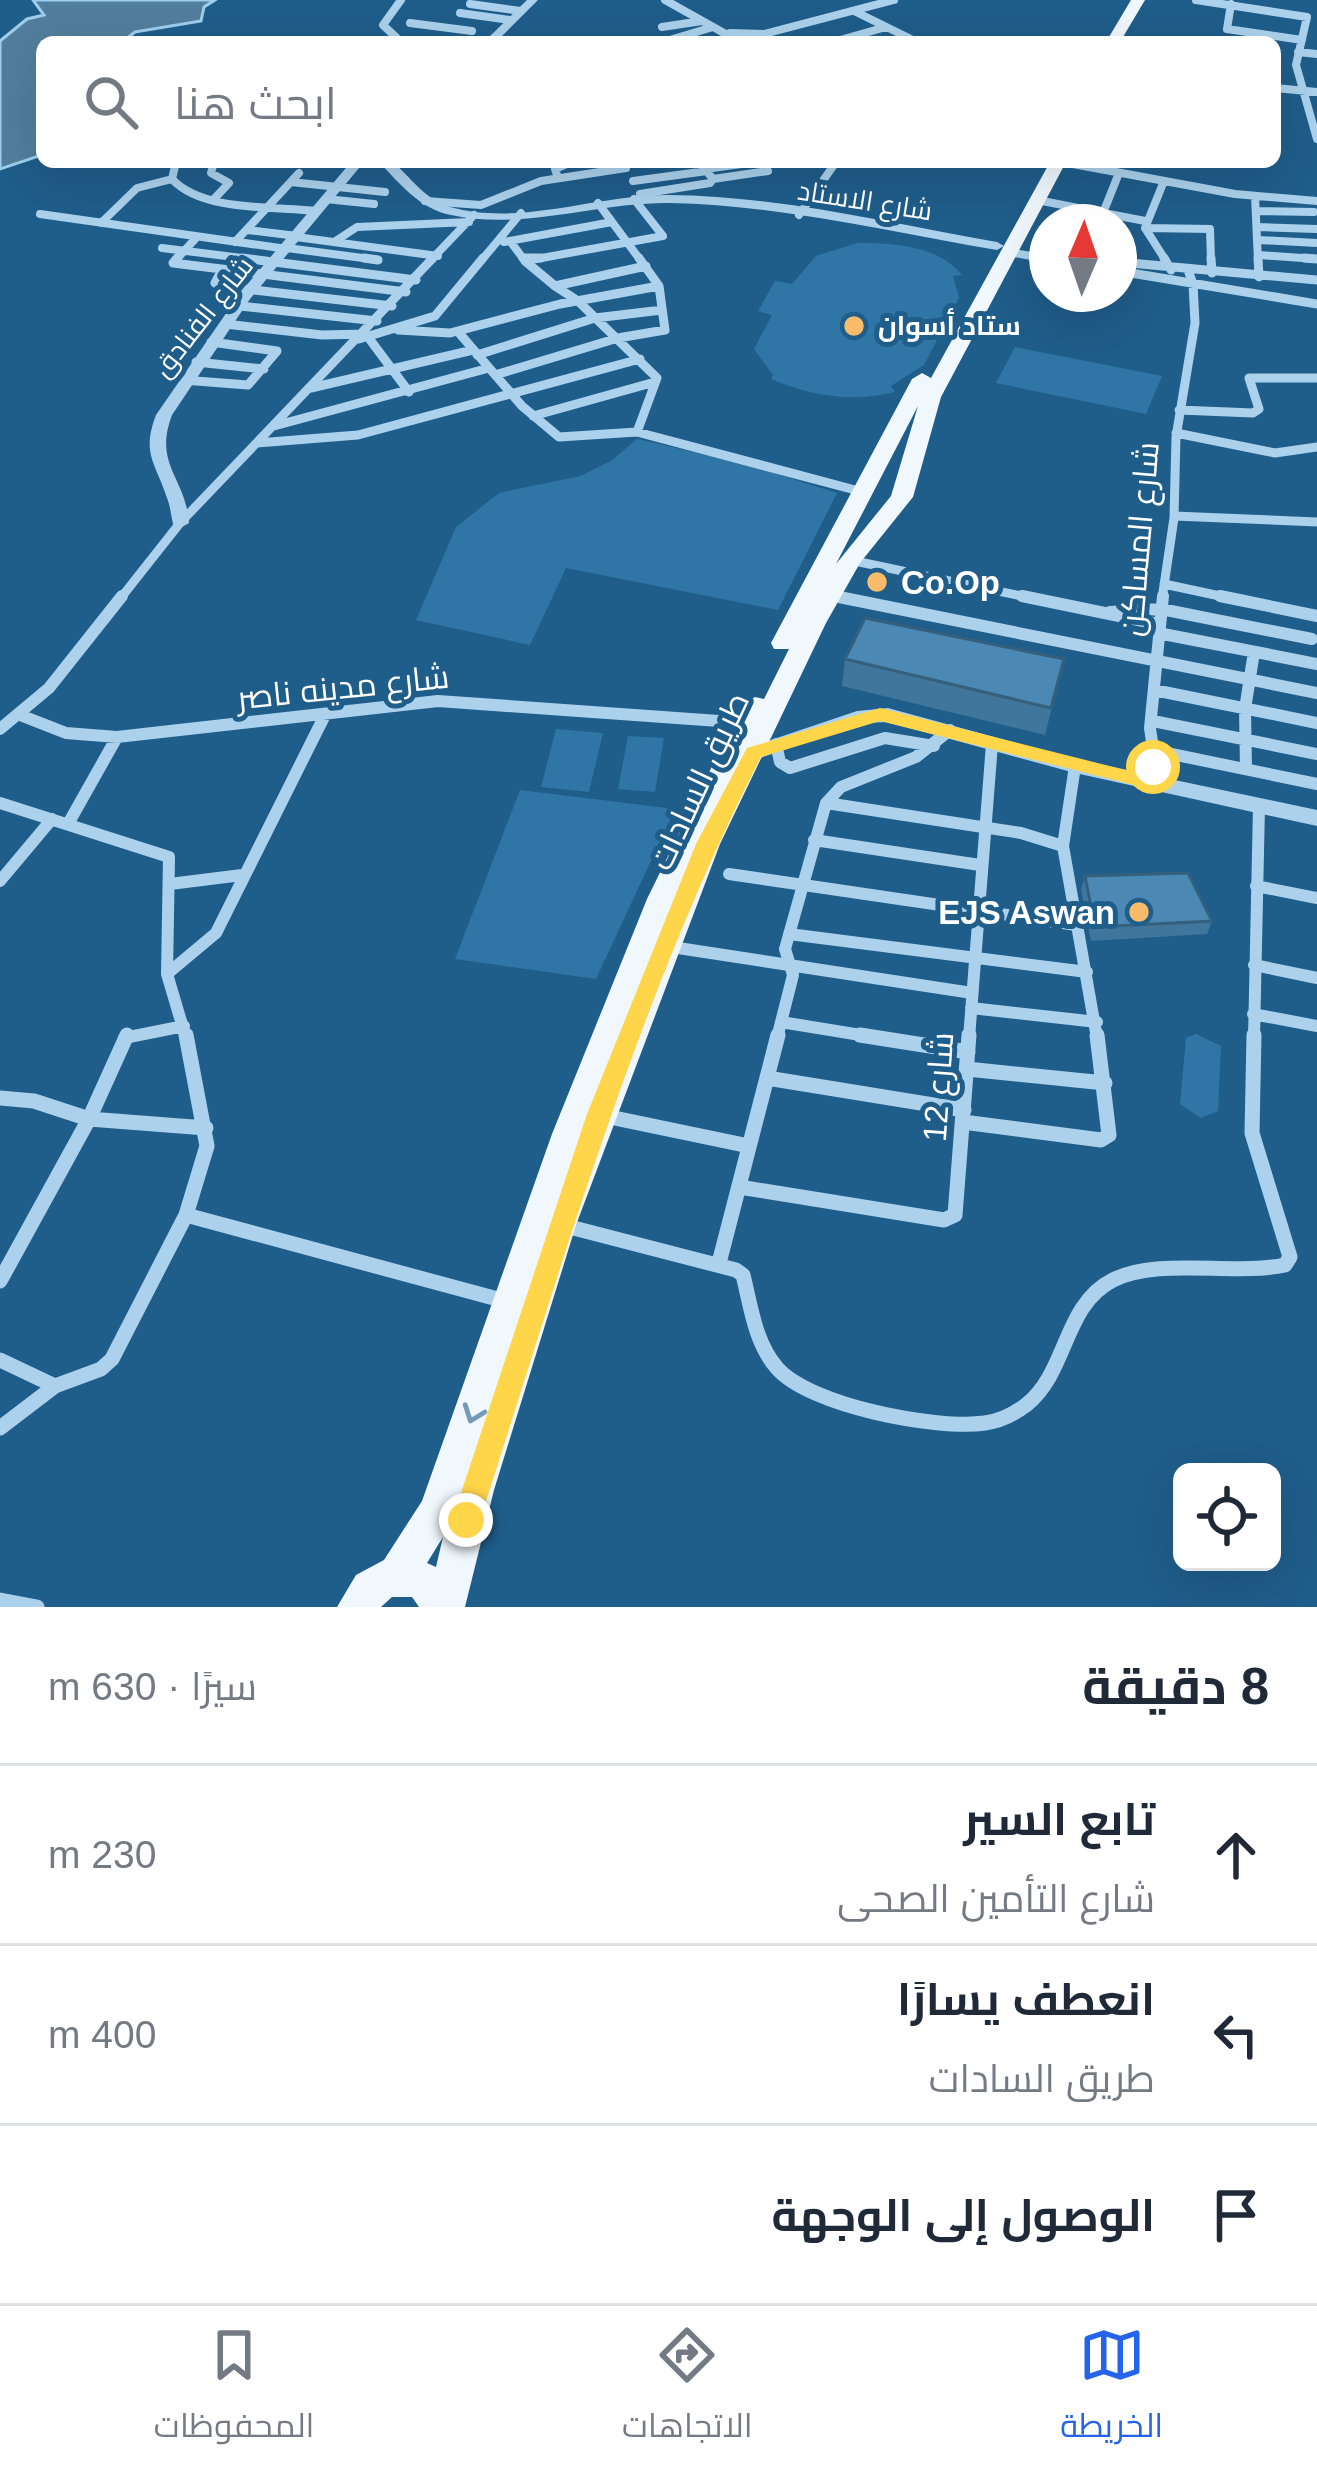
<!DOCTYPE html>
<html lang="ar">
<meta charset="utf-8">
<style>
body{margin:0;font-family:Arial,Cairo,sans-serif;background:#f2f2f3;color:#1f2937;direction:rtl}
.controls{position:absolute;right:36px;bottom:36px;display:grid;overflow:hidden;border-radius:18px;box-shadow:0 12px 48px #0002}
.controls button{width:108px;height:108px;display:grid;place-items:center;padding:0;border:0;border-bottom:3px solid #e0e1e3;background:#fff;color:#1f2937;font:60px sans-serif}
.compass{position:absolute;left:1029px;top:204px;width:108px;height:108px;border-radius:50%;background:#fff;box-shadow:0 12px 48px #0002;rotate:2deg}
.stop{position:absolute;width:36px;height:36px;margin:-27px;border:9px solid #ffd54a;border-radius:50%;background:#fff}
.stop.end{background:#ffd54a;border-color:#fff;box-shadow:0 3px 12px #0008}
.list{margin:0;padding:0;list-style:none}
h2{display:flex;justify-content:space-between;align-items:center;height:156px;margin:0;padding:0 48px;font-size:51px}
h2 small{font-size:39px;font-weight:400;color:#747a83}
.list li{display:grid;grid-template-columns:78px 1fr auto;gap:36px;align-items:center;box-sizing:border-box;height:180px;padding:0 48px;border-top:3px solid #e0e1e3}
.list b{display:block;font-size:45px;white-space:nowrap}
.list p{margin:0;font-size:39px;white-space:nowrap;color:#747a83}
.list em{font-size:39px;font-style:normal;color:#747a83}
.icon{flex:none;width:66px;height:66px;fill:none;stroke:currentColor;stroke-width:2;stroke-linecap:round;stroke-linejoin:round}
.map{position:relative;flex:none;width:1317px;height:1607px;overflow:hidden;direction:ltr}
.search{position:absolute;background:#fff;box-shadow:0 12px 48px #0002;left:36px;right:36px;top:36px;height:132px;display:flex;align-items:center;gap:30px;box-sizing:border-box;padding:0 42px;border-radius:18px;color:#747a83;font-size:45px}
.sheet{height:696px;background:#fff}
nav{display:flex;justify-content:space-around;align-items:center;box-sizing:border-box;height:168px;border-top:3px solid #e0e1e3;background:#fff;font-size:33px;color:#747a83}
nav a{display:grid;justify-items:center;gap:6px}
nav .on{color:#2563eb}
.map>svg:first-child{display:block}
.green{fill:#2f76a6}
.water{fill:#527e9d;stroke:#9eceed;stroke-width:3}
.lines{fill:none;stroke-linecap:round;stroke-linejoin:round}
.minor-far3{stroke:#abd1ec;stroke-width:8}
.minor-far2{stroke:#abd1ec;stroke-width:9}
.minor-far1{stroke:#abd1ec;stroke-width:12}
.minor{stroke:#abd1ec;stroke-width:15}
.tertiary{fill:#abd1ec;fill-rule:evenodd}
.primary{fill:#f0f8fe;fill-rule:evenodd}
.wall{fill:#40769b}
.building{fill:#4b89b4;stroke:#34607e;stroke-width:3}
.oneway{stroke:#739bb8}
.route{fill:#ffd54a}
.poi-dot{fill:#fabc6a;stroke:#1f5d8a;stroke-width:4.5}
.labels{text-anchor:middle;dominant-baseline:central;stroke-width:10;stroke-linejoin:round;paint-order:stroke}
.far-street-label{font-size:27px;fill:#fff;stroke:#1f5d8a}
.far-poi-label{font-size:27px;font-weight:bold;fill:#fff;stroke:#1f5d8a;text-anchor:start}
.street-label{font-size:33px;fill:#fff;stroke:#1f5d8a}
.poi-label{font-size:33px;font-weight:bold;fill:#fff;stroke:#1f5d8a;text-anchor:start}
</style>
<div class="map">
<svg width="1317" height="1607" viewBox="0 0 1317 1607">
<rect width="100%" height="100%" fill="#1f5d8a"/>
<path class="green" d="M 857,243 C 893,243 938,245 962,275 L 953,276 L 959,298 L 924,365 L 891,386 L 895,392 C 853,403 811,396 771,379 L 773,375 L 754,349 L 772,315 L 758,311 L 775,281 L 792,284 L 816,256 Z
M 1015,347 L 1162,376 L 1146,414 L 996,383 Z
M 637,439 L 742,463 L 837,493 L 778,610 L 566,568 L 530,645 L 416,620 L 456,527 L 499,493 L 580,476 L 611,461 Z
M 556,729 L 603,733 L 589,792 L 541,787 Z
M 628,736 L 664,738 L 655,792 L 618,789 Z
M 520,790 L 675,809 L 596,979 L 455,959 Z
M 1196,1034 L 1221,1046 L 1218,1111 L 1201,1118 L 1180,1104 L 1186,1038 Z"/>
<path class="water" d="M 33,0 L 215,0 L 204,7 L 201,21 L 135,32 L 122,42 L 42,42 L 42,155 L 0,169 L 0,41 L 27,19 L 44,15 Z"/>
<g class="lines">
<path class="minor-far3" d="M 401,0 L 383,25 L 401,42
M 665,0 L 740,42
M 1196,0 L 1307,17 L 1296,65 L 1317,139
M 470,4 L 521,11
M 1231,4 L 1227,29 L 1302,40
M 854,11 L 917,42
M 460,13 L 510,20
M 410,23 L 472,31
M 662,27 L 702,21
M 730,33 L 764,34 L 894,0
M 663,42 L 713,27
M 697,42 L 712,42
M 833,42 L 886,27
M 1298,52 L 1317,54
M 1275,88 L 1317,92
M 176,162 L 172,179 C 202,212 275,206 317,211
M 214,162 L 211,173 L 229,183 L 214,199
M 1062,162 L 1235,194 L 1317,201
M 705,169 L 756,162
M 558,178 L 555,169 L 571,162
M 713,179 L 768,171
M 633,181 L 707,171
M 1164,181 L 1145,228 L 1166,261
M 291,182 L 385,192
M 640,194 L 710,183 L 713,179 L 699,162
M 1255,196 L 1258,261
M 326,199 L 374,204
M 1037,200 L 1145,221
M 425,201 L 481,205 L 541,181 L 626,168
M 598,203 L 641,261
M 1259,211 L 1314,212
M 1103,213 L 1119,173
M 40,214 L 287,249
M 799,215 L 836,162
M 101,223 L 137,188 L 172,179
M 1259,227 L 1316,229
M 1145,228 L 1210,229 L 1211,261
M 247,230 L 297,236
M 296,237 L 438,256
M 1259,240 L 1317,243
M 510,241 L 525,261 L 663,236 L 634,199
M 235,242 L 299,173
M 334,242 L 357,227 L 469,222
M 504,242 L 612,222
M 162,248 L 266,261
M 287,248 L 378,260
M 1009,252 L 1047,259
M 1259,255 L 1317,259
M 175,261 L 196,238
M 430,261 L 474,215
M 481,261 L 521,213"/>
<path class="minor-far2" d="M 177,258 L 173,263 L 406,292
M 242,258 L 416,280
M 364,258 L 378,260
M 523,258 L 541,258
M 1042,258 L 1047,259
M 1164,258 L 1171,270
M 1211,258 L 1212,273
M 1258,258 L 1259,277
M 1304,258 L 1317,259
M 525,261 L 555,286 L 646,266
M 1119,262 L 1317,280
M 222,270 L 215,283 L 219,286 L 392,306
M 1119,271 L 1317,304
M 555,286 L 578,301 L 657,378 L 637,432 L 859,491
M 240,306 L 377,321
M 225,324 L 322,335 L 364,334
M 398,330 L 450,333 L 560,304 L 659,286
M 460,334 L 522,406 L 559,437 L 637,432
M 368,337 L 409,392
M 359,339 L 435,316 L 483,258
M 477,355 L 595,318 L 662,310
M 196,362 L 264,369
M 495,375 L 618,338 L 665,330 L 659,286 L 639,258
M 183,380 L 248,385 L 277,351 L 211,342
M 311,388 L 473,350
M 1179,410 L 1253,413 L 1259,409 L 1249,378 L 1317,378
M 533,416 L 655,382
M 274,426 L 489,368
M 1176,433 L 1275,453 L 1317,447
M 257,443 L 358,435 L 640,359
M 1174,516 L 1317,522
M 850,560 L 1036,599
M 1164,584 L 1234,599
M 830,595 L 849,599
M 120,599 L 180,523 L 433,258
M 1162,599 L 1174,518 L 1176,437 L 1195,323 L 1193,284 L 1188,270"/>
<path class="minor-far1" d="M 834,596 L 1317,693
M 1022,596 L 1158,624
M 1220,596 L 1317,616
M 1110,612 L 1161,609 L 1312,639
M 1158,633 L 1317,664
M 1154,690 L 1317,723
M 20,715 L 66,733 L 117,737 L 438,701 L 747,723
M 1153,721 L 1317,754
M 0,729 L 49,688 L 122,596
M 776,744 L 780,762 L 790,768 L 885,738 L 934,746
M 1152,750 L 1317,784
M 1246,769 L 1245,709 L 1254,652
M 1158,785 L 1150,728 L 1163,596
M 0,803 L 169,857 L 167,974 L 186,1038
M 826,803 L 1021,833 L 1063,846 L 1097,1038
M 68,824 L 117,737
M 814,840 L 980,865
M 1063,846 L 1075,766
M 729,874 L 1076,925
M 0,881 L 52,819
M 170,884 L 242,875
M 1256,886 L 1317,898
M 789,934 L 1087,972
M 665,946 L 972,993
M 1254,965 L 1317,978
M 167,974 L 216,933 L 325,715
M 971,1008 L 1097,1022
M 1253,1014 L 1317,1026
M 781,1022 L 879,1038
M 124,1038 L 184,1026
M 777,1038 L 793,975 L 785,949 L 826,803 L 841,787 L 916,757 L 950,730
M 969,1038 L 992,744
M 1254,1038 L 1259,806"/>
<path class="minor" d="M 860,1035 L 968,1052
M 967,1069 L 1105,1083
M 767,1078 L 964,1110
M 0,1098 L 34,1101 L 89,1119 L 127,1035
M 600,1115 L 749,1146
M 963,1122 L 1101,1140 L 1109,1135 L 1097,1035
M 739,1187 L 944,1220 L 955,1215 L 969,1035
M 186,1215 L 505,1301
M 562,1225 L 736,1270 L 743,1275 C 751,1307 755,1343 777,1368 C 810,1406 937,1430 985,1423 C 1000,1421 1014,1414 1026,1405 C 1068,1372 1063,1305 1113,1280 C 1159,1257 1233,1276 1285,1265 L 1290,1257 L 1252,1133 L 1254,1035
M 719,1263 L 778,1035
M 0,1281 L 89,1119 L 206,1128
M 0,1360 L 55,1386
M 0,1428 L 55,1386 L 101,1369 L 112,1359 L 186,1215 L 207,1146 L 186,1035
M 0,1600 L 37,1607"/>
<path class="tertiary" d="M 527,0 L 538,0 L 496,42 L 484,42 Z
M 351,162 L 364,162 L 250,299 L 172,415 C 153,465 186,477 189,523 L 180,528 L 174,527 C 171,518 171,508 167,498 C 156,463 141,454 156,415 L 240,293 Z
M 379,162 L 393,162 C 411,178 426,200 450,207 C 521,227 598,194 669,195 C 780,196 889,223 997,242 L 1004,246 L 997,250 C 889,232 780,205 670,203 C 597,202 524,231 451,215 C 420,209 400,184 379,162 Z
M 888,708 L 1075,759 L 1317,810 L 1317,826 L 1075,773 L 888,722 L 865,723 L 754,760 L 744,753 L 747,748 L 857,711 Z"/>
<path class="primary" d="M 1131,0 L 1145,0 L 1120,42 L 1106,42 Z
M 1050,162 L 1066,162 L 941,397 L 913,497 L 860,563 L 826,623 L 720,844 L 576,1225 L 494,1490 L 465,1607 L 419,1607 L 412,1597 L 392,1597 L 381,1607 L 337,1607 L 356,1575 L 384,1560 L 422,1501 L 552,1134 L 647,899 L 742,705 L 755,697 L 764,699 L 789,649 L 774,649 L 771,643 L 912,379 L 922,373 L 931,378 ZM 918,406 L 891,496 L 836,564 ZM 443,1537 L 436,1567 L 427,1563 Z"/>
</g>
<path class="wall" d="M 845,659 L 1064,659 L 1045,735 L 842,686 Z
M 1085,876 L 1212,921 L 1207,934 L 1091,941 L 1081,889 Z"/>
<path class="building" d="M 865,618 L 1064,659 L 1051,708 L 845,659 Z
M 1188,873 L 1212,921 L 1095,927 L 1085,876 Z"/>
<defs><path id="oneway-chevron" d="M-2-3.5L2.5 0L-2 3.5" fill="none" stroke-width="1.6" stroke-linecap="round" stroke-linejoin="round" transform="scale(3)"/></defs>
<use class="oneway" href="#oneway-chevron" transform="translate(473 1414) rotate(110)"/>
<path class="route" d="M 880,708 L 1145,775 L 1143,767 L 1153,761 L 1159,762 L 1168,784 L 1158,791 L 880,721 L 761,757 C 637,999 563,1263 480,1520 L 475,1530 L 466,1534 L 456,1530 L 452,1520 L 587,1114 L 696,844 L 747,748 Z"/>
<g class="poi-dot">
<circle cx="854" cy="326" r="12"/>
<circle cx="877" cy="582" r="12"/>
<circle cx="1139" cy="912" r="12"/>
</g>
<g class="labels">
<g class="far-street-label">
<text transform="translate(865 201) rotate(9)">شارع الاستاد</text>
<text transform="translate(203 317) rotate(-52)">شارع الفنادق</text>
</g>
<g class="far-poi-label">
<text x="878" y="326">ستاد أسوان</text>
</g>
<g class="street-label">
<text transform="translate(1139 539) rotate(-85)">شارع المساكن</text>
<text transform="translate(343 687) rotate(-6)">شارع مدينه ناصر</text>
<text transform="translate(699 781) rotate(-65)">طريق السادات</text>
<text transform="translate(938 1087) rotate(-86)">شارع 12</text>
</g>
<g class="poi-label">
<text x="901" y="582">Co.Op</text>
<text x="1115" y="912" text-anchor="end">EJS Aswan</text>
</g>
</g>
</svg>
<div class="controls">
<button><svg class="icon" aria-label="locate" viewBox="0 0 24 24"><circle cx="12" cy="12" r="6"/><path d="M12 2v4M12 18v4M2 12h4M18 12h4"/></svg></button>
</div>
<svg class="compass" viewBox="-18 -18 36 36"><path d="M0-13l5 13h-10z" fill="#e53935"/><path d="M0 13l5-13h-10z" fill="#747a83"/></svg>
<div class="stop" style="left:1153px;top:767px"></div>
<div class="stop end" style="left:466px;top:1520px"></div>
<div class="search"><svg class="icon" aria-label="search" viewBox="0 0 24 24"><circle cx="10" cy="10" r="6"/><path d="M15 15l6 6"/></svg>ابحث هنا</div>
</div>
<section class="sheet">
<h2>8 دقيقة<small>سيرًا · 630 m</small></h2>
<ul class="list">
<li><svg class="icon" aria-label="ahead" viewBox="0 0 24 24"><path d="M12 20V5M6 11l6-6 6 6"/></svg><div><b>تابع السير</b><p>شارع التأمين الصحى</p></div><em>230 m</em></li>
<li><svg class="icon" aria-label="left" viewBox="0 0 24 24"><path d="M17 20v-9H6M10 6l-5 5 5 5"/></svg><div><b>انعطف يسارًا</b><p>طريق السادات</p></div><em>400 m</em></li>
<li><svg class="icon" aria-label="arrive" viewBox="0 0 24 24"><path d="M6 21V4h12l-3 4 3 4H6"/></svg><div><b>الوصول إلى الوجهة</b></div></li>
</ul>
</section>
<nav>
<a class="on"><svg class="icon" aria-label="map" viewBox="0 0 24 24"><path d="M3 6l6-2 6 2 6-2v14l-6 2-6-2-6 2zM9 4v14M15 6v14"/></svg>الخريطة</a>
<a><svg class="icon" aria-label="directions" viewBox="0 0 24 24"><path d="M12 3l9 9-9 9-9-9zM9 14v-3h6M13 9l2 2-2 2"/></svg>الاتجاهات</a>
<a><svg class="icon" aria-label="saved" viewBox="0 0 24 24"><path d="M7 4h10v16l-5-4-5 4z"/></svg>المحفوظات</a>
</nav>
